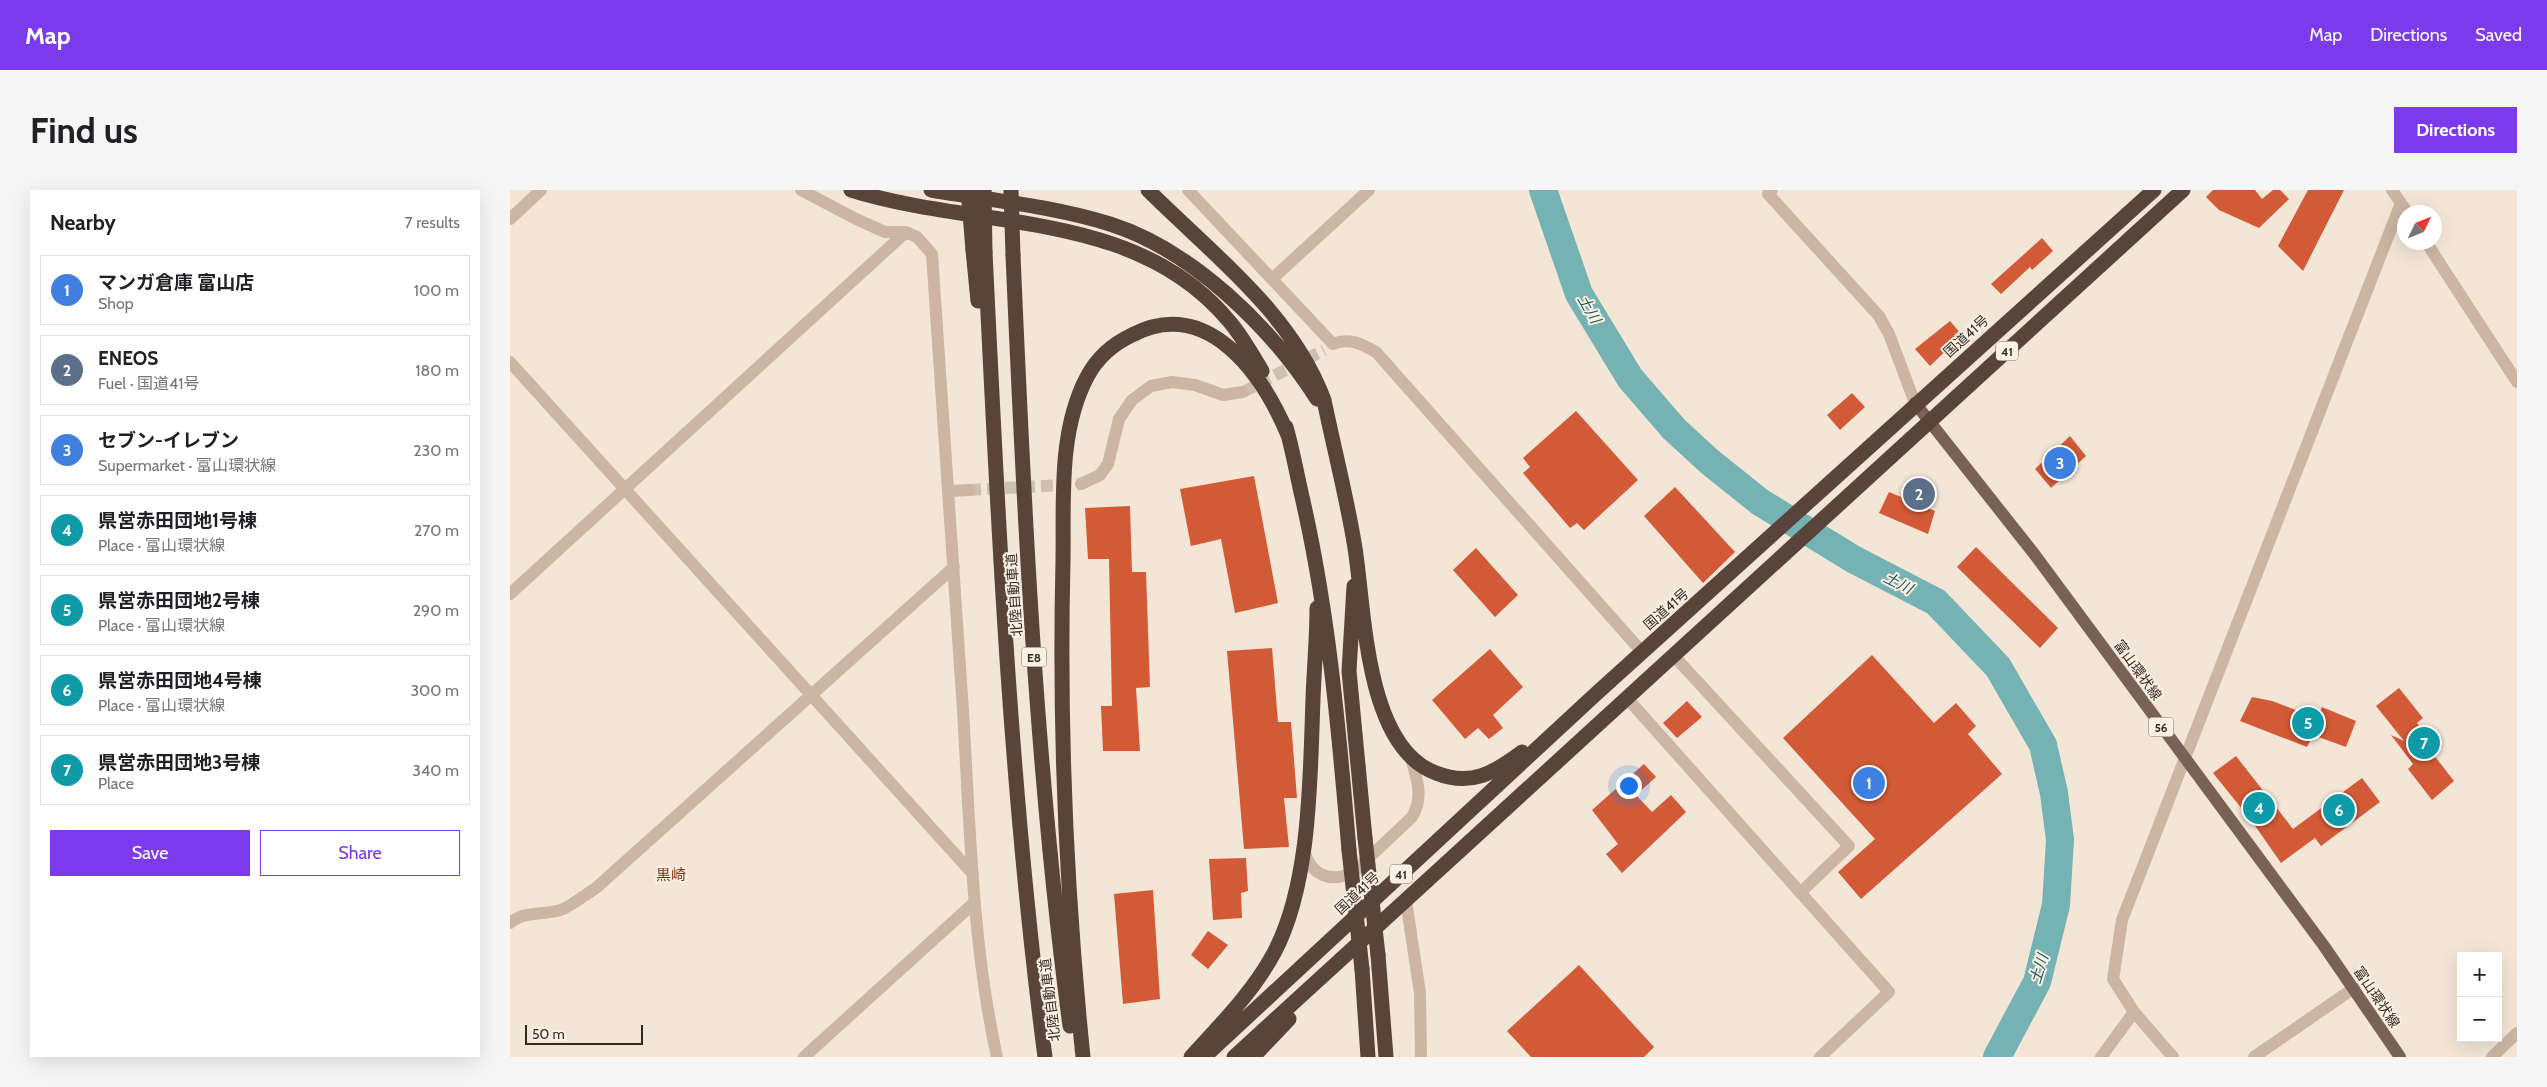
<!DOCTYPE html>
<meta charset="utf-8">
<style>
body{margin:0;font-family:Cabin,"Noto Sans JP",sans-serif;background:#f6f6f6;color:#202124}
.controls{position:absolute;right:15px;bottom:15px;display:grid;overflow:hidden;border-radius:0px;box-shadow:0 5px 20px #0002}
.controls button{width:45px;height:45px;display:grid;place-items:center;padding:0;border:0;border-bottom:1px solid #e0e0e0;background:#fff;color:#202124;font:25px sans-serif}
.compass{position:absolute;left:1887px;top:15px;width:45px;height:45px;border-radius:50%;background:#fff;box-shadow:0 5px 20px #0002;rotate:47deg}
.scale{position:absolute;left:15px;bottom:12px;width:118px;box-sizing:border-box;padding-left:5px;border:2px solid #362a25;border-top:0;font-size:14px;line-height:18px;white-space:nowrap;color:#362a25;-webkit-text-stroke:4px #fbf0e4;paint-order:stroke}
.you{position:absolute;left:1118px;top:595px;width:18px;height:18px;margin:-12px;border:4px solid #fff;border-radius:50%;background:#1a73e8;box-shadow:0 0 0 8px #1a73e833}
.badge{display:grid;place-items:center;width:32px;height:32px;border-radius:50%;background:#7c3aed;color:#fff;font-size:16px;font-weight:700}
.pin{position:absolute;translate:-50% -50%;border:2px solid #fff;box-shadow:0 1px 5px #0006}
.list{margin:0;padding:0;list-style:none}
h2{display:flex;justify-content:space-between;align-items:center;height:65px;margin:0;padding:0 20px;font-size:21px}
h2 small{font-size:16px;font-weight:400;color:#757577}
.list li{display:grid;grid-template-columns:32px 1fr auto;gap:15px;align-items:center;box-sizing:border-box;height:70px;margin:0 10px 10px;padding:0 10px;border:1px solid #e0e0e0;border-radius:0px}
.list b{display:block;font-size:19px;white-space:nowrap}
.list p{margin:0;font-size:16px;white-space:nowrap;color:#757577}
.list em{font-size:16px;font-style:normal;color:#757577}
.actions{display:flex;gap:10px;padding:15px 20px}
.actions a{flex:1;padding:11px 0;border:1px solid #7c3aed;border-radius:0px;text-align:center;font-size:18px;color:#7c3aed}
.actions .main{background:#7c3aed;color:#fff}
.map{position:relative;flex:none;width:2007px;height:867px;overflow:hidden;border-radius:0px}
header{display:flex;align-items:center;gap:30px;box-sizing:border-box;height:70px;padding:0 25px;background:#7c3aed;color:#fff}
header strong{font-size:24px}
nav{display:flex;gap:28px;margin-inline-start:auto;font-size:18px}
.intro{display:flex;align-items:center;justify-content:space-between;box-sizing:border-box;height:120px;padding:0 30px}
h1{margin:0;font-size:35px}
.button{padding:12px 22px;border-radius:0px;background:#7c3aed;color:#fff;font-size:18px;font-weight:700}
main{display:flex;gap:30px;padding:0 30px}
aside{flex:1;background:#fff;border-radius:0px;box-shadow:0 5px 20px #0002}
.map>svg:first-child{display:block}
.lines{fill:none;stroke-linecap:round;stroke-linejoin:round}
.river{stroke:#74b2b3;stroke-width:28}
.building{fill:#d25a37}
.minor-tunnel{stroke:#cdc0b3;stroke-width:12;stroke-dasharray:12 6;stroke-linecap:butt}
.minor{stroke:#ccb5a2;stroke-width:12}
.major{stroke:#7a6155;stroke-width:12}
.highway{stroke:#58443b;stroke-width:15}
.highway-bridge{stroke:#58443b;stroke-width:15}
.labels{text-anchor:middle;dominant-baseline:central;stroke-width:4;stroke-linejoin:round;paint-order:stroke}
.shield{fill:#fbf0e4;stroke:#71655e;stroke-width:1}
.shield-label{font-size:12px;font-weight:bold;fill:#362a25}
.street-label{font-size:14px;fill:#362a25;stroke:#fbf0e4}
.water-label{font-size:15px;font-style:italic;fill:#17585b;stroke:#fbf0e4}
.neighbourhood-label{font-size:15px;fill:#8d3117;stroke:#fbf0e4}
</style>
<header>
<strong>Map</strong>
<nav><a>Map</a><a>Directions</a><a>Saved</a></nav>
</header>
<div class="intro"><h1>Find us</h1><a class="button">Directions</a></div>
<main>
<aside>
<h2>Nearby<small>7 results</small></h2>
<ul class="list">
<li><span class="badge" style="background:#3f7fe0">1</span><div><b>マンガ倉庫 富山店</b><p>Shop</p></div><em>100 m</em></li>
<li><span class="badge" style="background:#5c6f8a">2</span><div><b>ENEOS</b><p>Fuel · 国道41号</p></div><em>180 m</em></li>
<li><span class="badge" style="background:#3f7fe0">3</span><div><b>セブン-イレブン</b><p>Supermarket · 富山環状線</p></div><em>230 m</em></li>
<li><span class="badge" style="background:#0f9aa8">4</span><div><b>県営赤田団地1号棟</b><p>Place · 富山環状線</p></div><em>270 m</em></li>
<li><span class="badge" style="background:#0f9aa8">5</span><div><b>県営赤田団地2号棟</b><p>Place · 富山環状線</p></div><em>290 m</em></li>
<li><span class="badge" style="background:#0f9aa8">6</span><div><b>県営赤田団地4号棟</b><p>Place · 富山環状線</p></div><em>300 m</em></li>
<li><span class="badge" style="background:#0f9aa8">7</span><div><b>県営赤田団地3号棟</b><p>Place</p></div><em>340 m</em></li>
</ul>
<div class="actions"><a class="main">Save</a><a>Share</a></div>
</aside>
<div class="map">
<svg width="2007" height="867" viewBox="0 0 2007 867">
<rect width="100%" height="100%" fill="#f3e6d7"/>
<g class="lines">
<path class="river" d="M 1033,0 L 1069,104 L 1120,188 L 1164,239 L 1200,272 L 1250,312 L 1343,369 L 1426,412 L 1488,477 L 1533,555 L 1544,603 L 1550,650 L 1546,715 L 1527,792 L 1487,867"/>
</g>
<path class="building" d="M 1703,0 L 1745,0 L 1752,9 L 1763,0 L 1770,0 L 1779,9 L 1749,38 L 1709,20 L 1696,7 Z
M 1798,0 L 1834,0 L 1793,81 L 1768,56 Z
M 1532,48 L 1543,61 L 1522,80 L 1520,77 L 1491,104 L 1481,94 Z
M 1440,131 L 1452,145 L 1420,176 L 1405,159 Z
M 1342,203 L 1355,217 L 1330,240 L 1317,225 Z
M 1066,221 L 1128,290 L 1074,340 L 1067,333 L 1060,338 L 1013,283 L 1020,277 L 1013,268 Z
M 1560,246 L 1576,266 L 1541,298 L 1525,279 Z
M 744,286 L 768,413 L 725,423 L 711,349 L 681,356 L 670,299 Z
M 1165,297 L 1225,362 L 1193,393 L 1134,326 Z
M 1379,302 L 1425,321 L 1418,344 L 1369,323 Z
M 620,316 L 622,382 L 636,382 L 640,497 L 626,498 L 630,561 L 593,561 L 591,516 L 602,516 L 599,369 L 578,369 L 575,318 Z
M 1466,357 L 1548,438 L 1530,458 L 1447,377 Z
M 966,358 L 1008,405 L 985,427 L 943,380 Z
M 762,458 L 768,532 L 781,532 L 787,608 L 774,608 L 779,657 L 734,659 L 717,461 Z
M 980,459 L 1013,497 L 983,525 L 993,538 L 979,549 L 968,538 L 955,549 L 922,510 Z
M 1362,465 L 1424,533 L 1446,513 L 1466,536 L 1458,544 L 1492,584 L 1351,709 L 1328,682 L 1365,649 L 1273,548 Z
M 1889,498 L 1913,528 L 1907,533 L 1928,559 L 1923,564 L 1944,591 L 1922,610 L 1898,579 L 1903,574 L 1881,545 L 1894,551 L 1866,516 Z
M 1742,507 L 1762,511 L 1807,528 L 1812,517 L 1846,531 L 1836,557 L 1803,545 L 1797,557 L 1730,531 Z
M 1177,511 L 1192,527 L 1167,548 L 1153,533 Z
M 1726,566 L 1783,639 L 1852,588 L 1870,612 L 1811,656 L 1805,648 L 1771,673 L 1741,630 L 1703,583 Z
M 1134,574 L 1146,587 L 1126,605 L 1142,622 L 1161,605 L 1176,622 L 1112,683 L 1096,664 L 1108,654 L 1082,620 Z
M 736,668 L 738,701 L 731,703 L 732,728 L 703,730 L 699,669 Z
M 643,700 L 650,809 L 613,814 L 604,704 Z
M 698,741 L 718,755 L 698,779 L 681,765 Z
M 1069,775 L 1144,857 L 1134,867 L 1021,867 L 997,841 Z"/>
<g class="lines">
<path class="minor-tunnel" d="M 733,202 L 814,160
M 459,300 L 571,294"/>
<path class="minor" d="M 291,0 L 346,29 L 375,42 L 396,42 L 407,47 L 422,64 C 433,216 444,368 453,521 C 460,636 462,754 487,867
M 678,0 L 823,154 C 839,147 851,154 866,162 L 1132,462
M 1262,0 L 1258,4 L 1369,126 L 1379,144 L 1405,213
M 1882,0 L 1897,22
M 0,29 L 31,0
M 1916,52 L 2007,192
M 762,89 L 859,0
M 0,172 L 463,684
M 571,294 L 590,285 L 598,274 L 609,229 L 622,210 L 641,196 L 662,192 L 685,195 L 713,205 L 733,202
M 440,301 L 459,300
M 0,404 L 396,42
M 1164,466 L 1339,656 L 1291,702
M 1117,508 L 1379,802 L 1310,867
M 794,658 C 799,686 823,695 846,680 L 902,627 C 914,607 907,589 901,568
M 896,711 L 910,803 L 911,867
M 0,733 C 14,720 37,726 53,719 C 64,714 75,705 86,698 L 444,377
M 1624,822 L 1663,867
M 294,867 L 465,712
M 1591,867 L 1624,822 L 1603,789 L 1612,730 L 1891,13
M 1744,867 L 1844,798
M 1982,867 L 2007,843"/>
<path class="major" d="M 1405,213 L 1525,365 L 1814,756 L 1890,867"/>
<path class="highway" d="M 341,0 C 468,40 625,18 719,131 C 732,146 742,164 752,181
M 421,0 C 480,10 542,16 600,34 C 682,60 761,137 807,209
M 638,0 C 702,64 782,123 814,210 C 824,259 837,308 845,358 C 855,421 855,557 926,583 C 961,597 984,583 1012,562
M 463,60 L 468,111
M 475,62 C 488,331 500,600 535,867
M 503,65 C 514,323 526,580 560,836
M 776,237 C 783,261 787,286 793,311 C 819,426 829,542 839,660
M 844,396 L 839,481 L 855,648
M 868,765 L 876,867
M 852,779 L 858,867
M 573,867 C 556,702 549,537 553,371 C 554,311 548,242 577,187 C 587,168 603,154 622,145 C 698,105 753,185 778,245
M 681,867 C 711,834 743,802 764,763 C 801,693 800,587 803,509 C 804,479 807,448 807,418
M 694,867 L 1088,502 L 1644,0
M 724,867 L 1673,0
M 743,867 L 779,829"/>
<path class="highway-bridge" d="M 458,0 L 463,60
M 474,0 L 475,62
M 501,0 L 503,65
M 855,648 L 868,765
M 839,660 L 852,779"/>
</g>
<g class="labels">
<g class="shield">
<rect x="1486" y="151.5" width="22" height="19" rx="4"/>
<rect x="511.5" y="457.5" width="25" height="19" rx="4"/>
<rect x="1638.5" y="527.5" width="25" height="19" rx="4"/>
<rect x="880" y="674.5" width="22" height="19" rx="4"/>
</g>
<g class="shield-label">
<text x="1497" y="161">41</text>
<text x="524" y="467">E8</text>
<text x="1651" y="537">56</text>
<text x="891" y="684">41</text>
</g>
<g class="street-label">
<text transform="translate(1456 146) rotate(-42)">国道41号</text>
<text transform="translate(504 405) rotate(-94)">北陸自動車道</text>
<text transform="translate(1156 419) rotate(-41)">国道41号</text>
<text transform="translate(1628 480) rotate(54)">富山環状線</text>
<text transform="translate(847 703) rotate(-43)">国道41号</text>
<text transform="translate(1867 807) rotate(56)">富山環状線</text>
<text transform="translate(540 810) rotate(-97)">北陸自動車道</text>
</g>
<g class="water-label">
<text transform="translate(1079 119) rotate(60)">土川</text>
<text transform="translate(1388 393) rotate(27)">土川</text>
<text transform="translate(1529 779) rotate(-73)">土川</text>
</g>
<g class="neighbourhood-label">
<text x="161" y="685">黒崎</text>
</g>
</g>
</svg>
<div class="controls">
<button>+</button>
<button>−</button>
</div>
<svg class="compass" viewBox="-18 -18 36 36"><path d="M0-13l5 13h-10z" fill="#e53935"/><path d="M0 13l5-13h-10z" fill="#757577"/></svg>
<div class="scale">50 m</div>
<div class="you"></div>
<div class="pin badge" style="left:1359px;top:593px;background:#3f7fe0">1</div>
<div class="pin badge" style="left:1409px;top:304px;background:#5c6f8a">2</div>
<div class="pin badge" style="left:1550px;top:273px;background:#3f7fe0">3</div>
<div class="pin badge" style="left:1749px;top:618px;background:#0f9aa8">4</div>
<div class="pin badge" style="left:1798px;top:533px;background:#0f9aa8">5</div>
<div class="pin badge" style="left:1829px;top:620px;background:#0f9aa8">6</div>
<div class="pin badge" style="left:1914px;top:553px;background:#0f9aa8">7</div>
</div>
</main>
